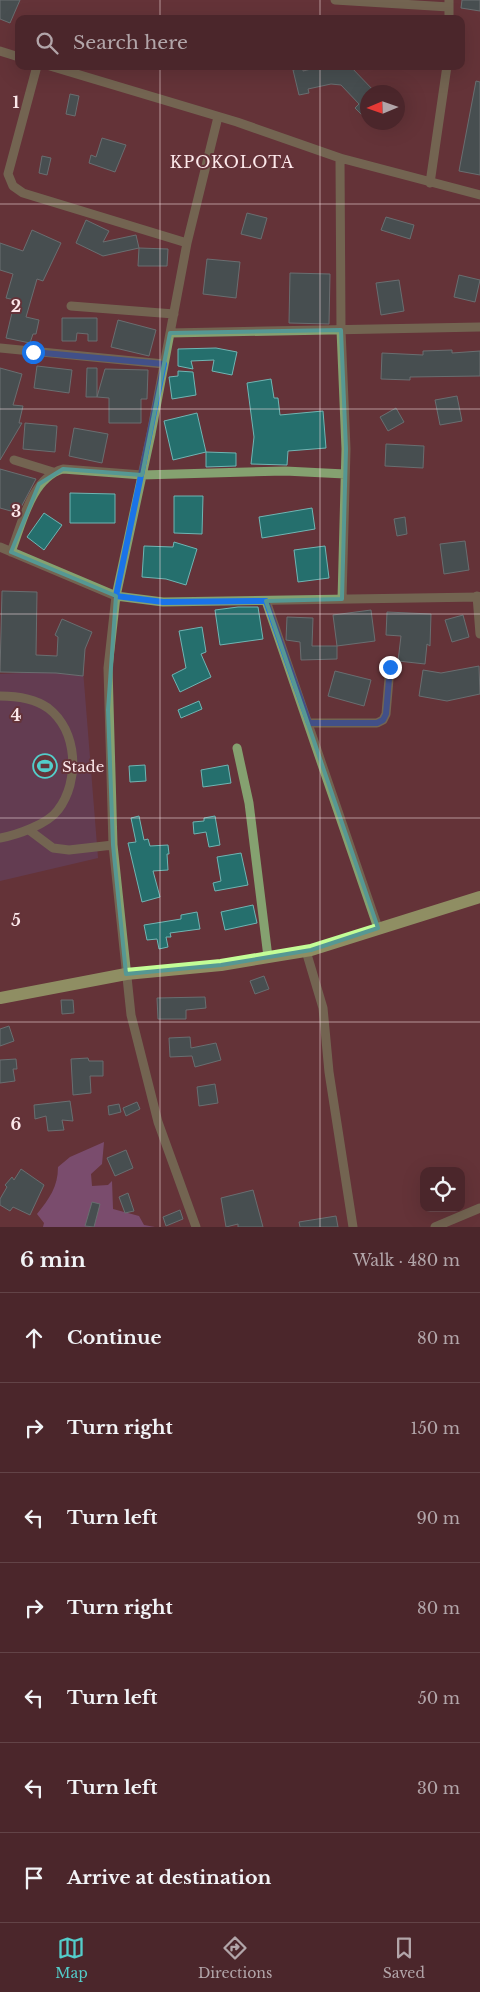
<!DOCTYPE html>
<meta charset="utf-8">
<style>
body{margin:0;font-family:"Libre Baskerville",serif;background:#522e33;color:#f1f3f6}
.controls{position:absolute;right:15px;bottom:15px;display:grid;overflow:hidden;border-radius:10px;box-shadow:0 5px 20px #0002}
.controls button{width:45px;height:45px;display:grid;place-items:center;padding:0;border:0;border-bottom:1px solid #624347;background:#4b262b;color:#f1f3f6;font:25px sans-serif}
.compass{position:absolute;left:360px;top:85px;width:45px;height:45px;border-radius:50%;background:#4b262b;box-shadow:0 5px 20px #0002;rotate:268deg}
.stop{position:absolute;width:15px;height:15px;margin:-11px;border:4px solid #1a73e8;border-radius:50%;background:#fff}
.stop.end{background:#1a73e8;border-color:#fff;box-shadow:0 1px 5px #0008}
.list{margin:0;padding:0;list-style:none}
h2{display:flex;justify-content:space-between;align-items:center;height:65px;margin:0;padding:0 20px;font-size:21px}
h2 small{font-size:16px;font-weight:400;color:#b2a5a9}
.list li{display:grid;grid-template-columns:32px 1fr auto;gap:15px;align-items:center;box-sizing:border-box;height:90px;padding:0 20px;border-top:1px solid #624347}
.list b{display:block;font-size:19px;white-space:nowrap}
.list em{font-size:16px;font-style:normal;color:#b2a5a9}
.icon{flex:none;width:28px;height:28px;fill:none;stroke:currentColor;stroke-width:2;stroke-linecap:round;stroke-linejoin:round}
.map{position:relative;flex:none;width:480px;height:1227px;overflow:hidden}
.search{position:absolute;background:#4b262b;box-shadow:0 5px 20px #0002;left:15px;right:15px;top:15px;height:55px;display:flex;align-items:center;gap:12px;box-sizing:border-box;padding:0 18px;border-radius:10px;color:#b2a5a9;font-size:19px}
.sheet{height:695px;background:#4b262b}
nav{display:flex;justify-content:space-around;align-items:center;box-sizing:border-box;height:70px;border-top:1px solid #624347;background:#4b262b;font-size:14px;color:#b2a5a9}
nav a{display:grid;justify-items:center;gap:2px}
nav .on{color:#53cdca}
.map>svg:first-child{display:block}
.green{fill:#624870}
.forest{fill:#966bae}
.building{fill:#256f6d;stroke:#6fb5b3}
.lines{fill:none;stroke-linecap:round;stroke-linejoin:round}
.minor{stroke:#85a170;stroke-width:9}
.major{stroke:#c3fd97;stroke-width:12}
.route{stroke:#1a73e8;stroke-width:6}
.marked{fill:none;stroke:#569893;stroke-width:4;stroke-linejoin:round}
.grid{fill:none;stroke:#fce8ea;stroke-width:1;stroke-opacity:0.55}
.labels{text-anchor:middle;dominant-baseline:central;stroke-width:4;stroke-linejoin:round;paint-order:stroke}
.poi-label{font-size:15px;fill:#fce8ea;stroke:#643339;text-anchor:start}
.neighbourhood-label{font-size:16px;letter-spacing:1px;fill:#fce8ea;stroke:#643339}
.grid-label{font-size:16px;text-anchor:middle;font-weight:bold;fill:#fce8ea;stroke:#643339;stroke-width:4;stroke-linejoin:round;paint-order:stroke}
</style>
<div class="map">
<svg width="480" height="1227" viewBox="0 0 480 1227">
<rect width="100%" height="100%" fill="#643339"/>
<path class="green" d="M 83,670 L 98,858 L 0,881 L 0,674 Z"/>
<path class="forest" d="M 104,1142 L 102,1164 L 91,1174 L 92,1186 L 108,1185 L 112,1181 L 113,1209 L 139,1216 L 144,1225 L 155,1227 L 43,1227 L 44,1223 L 37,1214 C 49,1199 58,1187 58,1167 L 70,1157 Z"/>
<path class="building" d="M 0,0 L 20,0 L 10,23 L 0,19 Z
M 462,0 L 480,0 L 480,11 L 461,8 Z
M 323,66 L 350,66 L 375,92 L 368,92 L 368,114 L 365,111 L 362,115 L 355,108 L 359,104 L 341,85 L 331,84 L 308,89 L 309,93 L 299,95 L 293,70 L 303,68 L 303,71 Z
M 476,81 L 480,82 L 480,175 L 459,171 Z
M 70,94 L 79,96 L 75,116 L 66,114 Z
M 102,138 L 126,145 L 115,172 L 89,163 L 91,155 L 96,157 Z
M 42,156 L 51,158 L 47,175 L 39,173 Z
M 247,213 L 267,218 L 261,239 L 241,234 Z
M 386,217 L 414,225 L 410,239 L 381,230 Z
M 86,220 L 109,231 L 103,242 L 136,235 L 139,248 L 103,256 L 76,243 Z
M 32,230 L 61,243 L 43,281 L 37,279 L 26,317 L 39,320 L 36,334 L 33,334 L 30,343 L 6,338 L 15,300 L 6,298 L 13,274 L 0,270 L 0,243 L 23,251 Z
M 139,248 L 168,249 L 167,266 L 138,266 Z
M 207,259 L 240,262 L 236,298 L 203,294 Z
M 290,273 L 330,274 L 329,324 L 289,323 Z
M 459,275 L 480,280 L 475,302 L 454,297 Z
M 399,280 L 404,311 L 381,315 L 376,283 Z
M 62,318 L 97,318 L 97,341 L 88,341 L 88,334 L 77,333 L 76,341 L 62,341 Z
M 118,320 L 156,330 L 149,356 L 111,347 Z
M 216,348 L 237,352 L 232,375 L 212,371 L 214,360 L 191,361 L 193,369 L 178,366 L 178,349 Z
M 452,350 L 452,353 L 480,351 L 480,376 L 410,377 L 410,380 L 381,379 L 382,353 L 423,355 L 423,351 Z
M 37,366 L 72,370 L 69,393 L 34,388 Z
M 0,368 L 22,374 L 13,405 L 23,406 L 19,423 L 22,423 L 0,460 Z
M 87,368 L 97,368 L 97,397 L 86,397 Z
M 105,369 L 148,370 L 147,399 L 141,399 L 141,423 L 109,423 L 109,398 L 97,397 Z
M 178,371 L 193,372 L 196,395 L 172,399 L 169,377 L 178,376 Z
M 271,379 L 274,398 L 278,398 L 280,415 L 323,411 L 326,448 L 288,451 L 287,465 L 251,464 L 254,437 L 247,383 Z
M 457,396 L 462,421 L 440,425 L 435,400 Z
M 396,408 L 404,422 L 388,431 L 380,417 Z
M 197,413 L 206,452 L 173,460 L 164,421 Z
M 25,423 L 57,426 L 55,452 L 23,449 Z
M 74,428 L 108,434 L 102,463 L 69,456 Z
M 386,444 L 424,446 L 423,468 L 385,466 Z
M 206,452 L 236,453 L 236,466 L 206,467 Z
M 0,469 L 36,479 L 18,513 L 0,508 Z
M 70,493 L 115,494 L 115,523 L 70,523 Z
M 174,496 L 203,496 L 202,534 L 174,533 Z
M 312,508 L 315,529 L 262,538 L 259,517 Z
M 44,513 L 62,525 L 44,550 L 27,537 Z
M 405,517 L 407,534 L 397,536 L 394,519 Z
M 465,541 L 469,570 L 444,574 L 440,544 Z
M 174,542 L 197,549 L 186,585 L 166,579 L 142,577 L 144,546 L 173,547 Z
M 325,546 L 329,578 L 298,582 L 294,550 Z
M 2,591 L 37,592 L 36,655 L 57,656 L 58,637 L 55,635 L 62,619 L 92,632 L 85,649 L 83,676 L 56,673 L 0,672 Z
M 238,607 L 258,607 L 263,639 L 220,645 L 215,610 Z
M 371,610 L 375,641 L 337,646 L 333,615 Z
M 387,612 L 431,614 L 430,646 L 427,644 L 425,664 L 398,661 L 401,636 L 386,635 Z
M 463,615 L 469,637 L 452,642 L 445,620 Z
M 287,617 L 313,618 L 312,646 L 337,646 L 337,659 L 301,660 L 300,642 L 286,640 Z
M 202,627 L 206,652 L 201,654 L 211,677 L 180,692 L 172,675 L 186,668 L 179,631 Z
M 479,666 L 480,694 L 447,701 L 419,696 L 423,670 L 441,673 Z
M 335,671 L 371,680 L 364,706 L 328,696 Z
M 199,701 L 202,709 L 181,718 L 178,710 Z
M 145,765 L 146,781 L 130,782 L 129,766 Z
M 228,765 L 231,783 L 203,787 L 201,770 Z
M 139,816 L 144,840 L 148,839 L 150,846 L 168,845 L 169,854 L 167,854 L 168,870 L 153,871 L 160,897 L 142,902 L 128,843 L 136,842 L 131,818 Z
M 215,816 L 220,845 L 209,847 L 206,832 L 194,834 L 193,822 L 204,821 L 204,818 Z
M 241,853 L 248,885 L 215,891 L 213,883 L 221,881 L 217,857 Z
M 253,905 L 257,923 L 225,930 L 221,912 Z
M 197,912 L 200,929 L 170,933 L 171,937 L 166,937 L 168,947 L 159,949 L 157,939 L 147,940 L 144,925 L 181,919 L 181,915 Z
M 264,976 L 269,989 L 255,994 L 250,981 Z
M 205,997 L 206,1008 L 186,1010 L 186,1019 L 158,1019 L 157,998 Z
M 61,1000 L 73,1000 L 74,1013 L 62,1014 Z
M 9,1026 L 14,1041 L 0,1046 L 0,1029 Z
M 190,1037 L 191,1048 L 216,1043 L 221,1060 L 195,1067 L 192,1056 L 170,1057 L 169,1038 Z
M 88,1058 L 89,1061 L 103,1061 L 103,1076 L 90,1076 L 91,1093 L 73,1095 L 71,1059 Z
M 16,1059 L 17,1069 L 13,1069 L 15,1081 L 0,1083 L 0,1060 Z
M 215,1084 L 218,1103 L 199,1106 L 197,1087 Z
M 70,1101 L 73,1121 L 62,1120 L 64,1130 L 48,1131 L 46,1116 L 35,1119 L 34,1105 Z
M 137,1102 L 140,1109 L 126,1116 L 123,1108 Z
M 119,1104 L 121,1112 L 109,1115 L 108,1106 Z
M 126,1150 L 133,1168 L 115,1176 L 107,1158 Z
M 21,1169 L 44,1185 L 30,1215 L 13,1207 L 10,1211 L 0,1205 L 0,1199 L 7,1187 L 5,1185 L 12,1177 L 14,1180 Z
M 253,1190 L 263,1227 L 238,1227 L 238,1224 L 226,1227 L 221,1198 Z
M 128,1193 L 134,1211 L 125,1213 L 119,1197 Z
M 92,1202 L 100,1204 L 94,1227 L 85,1226 Z
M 180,1210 L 183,1219 L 166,1226 L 163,1217 Z
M 336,1216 L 338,1227 L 300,1227 L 299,1222 Z"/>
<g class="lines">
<path class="minor" d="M 335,0 L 449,7
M 449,19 L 449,0
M 0,51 L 19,57
M 37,66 L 8,174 L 13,186 L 23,193 L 187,243
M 50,66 L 237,122 L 340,158 L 480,195
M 340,158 L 341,330 L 346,449 L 342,599
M 430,183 L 447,66
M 71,306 L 174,314
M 170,333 L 480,327
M 0,348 L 164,364
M 14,460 L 53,472
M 0,547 L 116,596 L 163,602 L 480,597
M 11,552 C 22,524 31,478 63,469 L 142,475 L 285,471 L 345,474
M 477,596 L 480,634
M 266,601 L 378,928
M 0,696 C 15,696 35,699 48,708 C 78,731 80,781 58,810 C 48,824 17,835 0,838
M 309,723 L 377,723 L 383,720 L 386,714 L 390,667
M 237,748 L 249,803 L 268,957
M 29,830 L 53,848 L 69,850 L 113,845
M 306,951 L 323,1008 L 329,1072 L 353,1227
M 196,1227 L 158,1122 L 131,1015 L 113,845 L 108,668 L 116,596 L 151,434 L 187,243 L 218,117
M 435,1227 L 480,1208"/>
<path class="major" d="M 0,998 L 126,974 L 221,965 L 311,950 L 480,897"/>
</g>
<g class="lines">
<path class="route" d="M 33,352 L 164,364 L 116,596 L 163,602 L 266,601 L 309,723 L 377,723 L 383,720 L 386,714 L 390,667"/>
</g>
<path d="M0 0H480V1227H0ZM 341,330 L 346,449 L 342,599 L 266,601 L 378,928 L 311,950 L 221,965 L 126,974 L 113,845 L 108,710 L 116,596 L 11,552 L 39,484 L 63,469 L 142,475 L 170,333 Z" fill="#643339" fill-opacity=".55" fill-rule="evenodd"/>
<path class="marked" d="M 341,330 L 346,449 L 342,599 L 266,601 L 378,928 L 311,950 L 221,965 L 126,974 L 113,845 L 108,710 L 116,596 L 11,552 L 39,484 L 63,469 L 142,475 L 170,333 Z"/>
<path class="grid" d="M 160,0 L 160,19M 320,0 L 320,19M 160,66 L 160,1227M 320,66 L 320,1227M 0,204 L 480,204M 0,409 L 480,409M 0,614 L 480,614M 0,818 L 480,818M 0,1022 L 480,1022"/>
<defs>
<g id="stadium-ring" transform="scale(1.25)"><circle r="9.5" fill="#643339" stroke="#53cdca" stroke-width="1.5"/><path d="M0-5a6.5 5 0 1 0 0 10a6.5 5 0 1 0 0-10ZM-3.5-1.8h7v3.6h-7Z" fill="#53cdca"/></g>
</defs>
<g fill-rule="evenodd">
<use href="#stadium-ring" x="45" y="766"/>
</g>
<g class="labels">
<g class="poi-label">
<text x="62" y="766">Stade</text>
</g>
<g class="neighbourhood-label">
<text x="232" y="162">KPOKOLOTA</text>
</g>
</g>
<g class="grid-label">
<text x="16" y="108">1</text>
<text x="16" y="312">2</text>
<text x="16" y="517">3</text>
<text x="16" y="721">4</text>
<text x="16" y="926">5</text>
<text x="16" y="1130">6</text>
</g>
</svg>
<div class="controls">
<button><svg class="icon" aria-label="locate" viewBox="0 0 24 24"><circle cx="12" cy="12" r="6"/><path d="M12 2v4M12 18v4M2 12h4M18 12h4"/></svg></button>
</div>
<svg class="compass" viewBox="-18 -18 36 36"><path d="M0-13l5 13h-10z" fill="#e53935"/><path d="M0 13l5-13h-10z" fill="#b2a5a9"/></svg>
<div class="stop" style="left:33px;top:352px"></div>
<div class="stop end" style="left:390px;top:667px"></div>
<div class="search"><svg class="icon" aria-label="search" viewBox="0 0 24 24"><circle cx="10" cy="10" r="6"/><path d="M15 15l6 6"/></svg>Search here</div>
</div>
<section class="sheet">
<h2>6 min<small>Walk · 480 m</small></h2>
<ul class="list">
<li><svg class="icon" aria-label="ahead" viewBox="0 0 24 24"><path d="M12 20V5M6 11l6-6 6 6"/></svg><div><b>Continue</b></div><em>80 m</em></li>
<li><svg class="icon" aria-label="right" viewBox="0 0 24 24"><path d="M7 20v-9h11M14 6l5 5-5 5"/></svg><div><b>Turn right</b></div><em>150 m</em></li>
<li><svg class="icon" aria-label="left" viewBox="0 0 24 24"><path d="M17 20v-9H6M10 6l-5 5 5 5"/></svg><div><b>Turn left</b></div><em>90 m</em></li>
<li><svg class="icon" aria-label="right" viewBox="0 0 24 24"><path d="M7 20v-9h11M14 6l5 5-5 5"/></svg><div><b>Turn right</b></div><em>80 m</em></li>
<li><svg class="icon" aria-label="left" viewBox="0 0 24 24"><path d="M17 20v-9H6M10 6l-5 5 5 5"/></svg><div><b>Turn left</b></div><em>50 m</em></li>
<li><svg class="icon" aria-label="left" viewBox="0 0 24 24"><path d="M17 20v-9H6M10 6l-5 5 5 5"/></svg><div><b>Turn left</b></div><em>30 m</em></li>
<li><svg class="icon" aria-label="arrive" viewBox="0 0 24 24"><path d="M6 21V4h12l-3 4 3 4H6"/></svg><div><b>Arrive at destination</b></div></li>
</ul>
</section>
<nav>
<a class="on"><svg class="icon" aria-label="map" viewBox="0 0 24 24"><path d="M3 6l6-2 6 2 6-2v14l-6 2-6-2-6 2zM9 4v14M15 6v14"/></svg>Map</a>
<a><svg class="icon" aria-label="directions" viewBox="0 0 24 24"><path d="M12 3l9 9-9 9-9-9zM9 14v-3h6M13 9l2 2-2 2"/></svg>Directions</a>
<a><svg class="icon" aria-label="saved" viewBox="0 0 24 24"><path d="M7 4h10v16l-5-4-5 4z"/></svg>Saved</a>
</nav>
